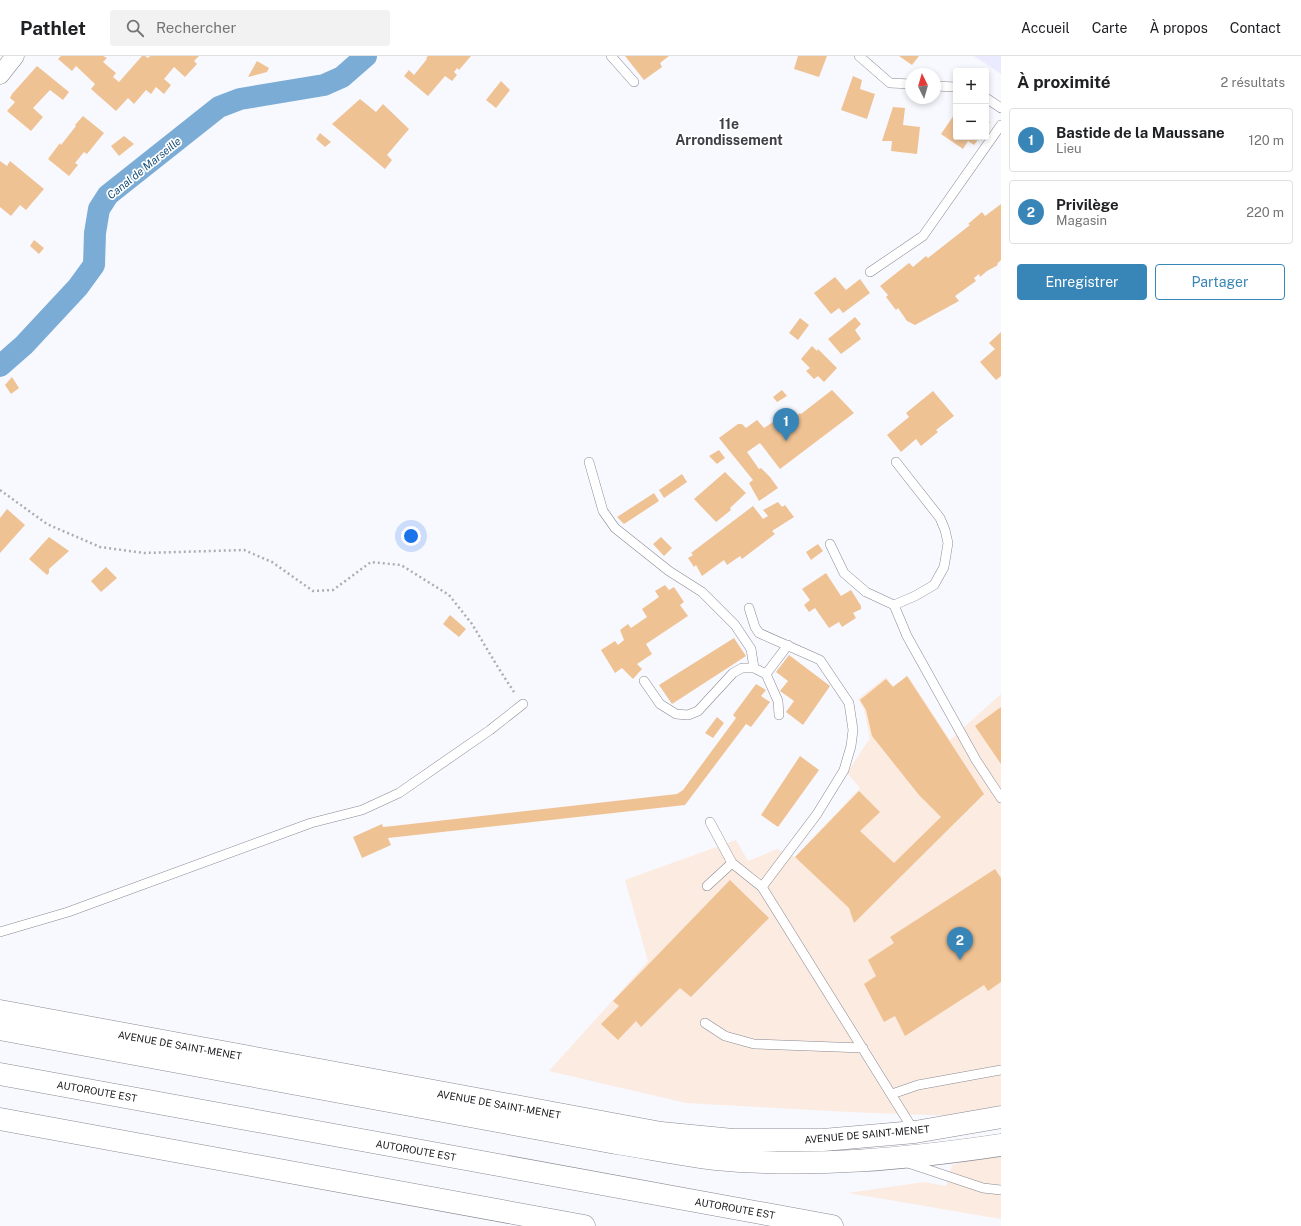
<!DOCTYPE html>
<html lang="fr">
<meta charset="utf-8">
<style>
body{margin:0;font-family:"Public Sans",sans-serif;background:#f2f2f2;color:#202124}
.controls{position:absolute;right:12px;top:12px;display:grid;overflow:hidden;border-radius:4px;box-shadow:0 2px 6px #0003}
.controls button{width:36px;height:36px;display:grid;place-items:center;padding:0;border:0;border-bottom:1px solid #e0e0e0;background:#fff;color:#202124;font:20px sans-serif}
.compass{position:absolute;left:905px;top:12px;width:36px;height:36px;border-radius:50%;background:#fff;box-shadow:0 2px 6px #0003;rotate:355deg}
.you{position:absolute;left:411px;top:480px;width:14px;height:14px;margin:-10px;border:3px solid #fff;border-radius:50%;background:#1a73e8;box-shadow:0 0 0 6px #1a73e833}
.badge{display:grid;place-items:center;width:26px;height:26px;border-radius:50%;background:#3885b8;color:#fff;font-size:13px;font-weight:700}
.pin{position:absolute;translate:-50% -33px;filter:drop-shadow(0 1px 2px #0008)}
.pin::after{content:'';position:absolute;top:21px;width:14px;height:12px;background:inherit;clip-path:polygon(0 0,100% 0,50% 100%)}
.list{margin:0;padding:0;list-style:none}
h2{display:flex;justify-content:space-between;align-items:center;height:52px;margin:0;padding:0 16px;font-size:17px}
h2 small{font-size:13px;font-weight:400;color:#757577}
.list li{display:grid;grid-template-columns:26px 1fr auto;gap:12px;align-items:center;box-sizing:border-box;height:64px;margin:0 8px 8px;padding:0 8px;border:1px solid #e0e0e0;border-radius:4px}
.list b{display:block;font-size:15px;white-space:nowrap}
.list p{margin:0;font-size:13px;white-space:nowrap;color:#757577}
.list em{font-size:13px;font-style:normal;color:#757577}
.actions{display:flex;gap:8px;padding:12px 16px}
.actions a{flex:1;padding:9px 0;border:1px solid #3885b8;border-radius:4px;text-align:center;font-size:14px;color:#3885b8}
.actions .main{background:#3885b8;color:#fff}
.icon{flex:none;width:22px;height:22px;fill:none;stroke:currentColor;stroke-width:2;stroke-linecap:round;stroke-linejoin:round}
.map{position:relative;flex:none;width:1001px;height:1170px;overflow:hidden}
header{display:flex;align-items:center;gap:24px;box-sizing:border-box;height:56px;padding:0 20px;background:#fff;border-bottom:1px solid #e0e0e0}
header strong{font-size:19px}
nav{display:flex;gap:22px;margin-inline-start:auto;font-size:14px}
.search{width:280px;height:36px;background:#f2f2f2;display:flex;align-items:center;gap:10px;box-sizing:border-box;padding:0 14px;border-radius:4px;color:#757577;font-size:15px}
main{display:flex}
aside{flex:1;background:#fff}
.map>svg:first-child{display:block}
.commercial{fill:#fcebe0}
.built{fill:#eaebfe}
.lines{fill:none;stroke-linecap:round;stroke-linejoin:round}
.canal{stroke:#7bacd5;stroke-width:22}
.building{fill:#efc294}
.lane-casing{stroke:#898993;stroke-width:10}
.street-casing{stroke:#898993;stroke-width:19}
.primary-casing{stroke:#898993;stroke-width:23}
.highway-casing{stroke:#898993;stroke-width:23}
.path{stroke:#acacb2;stroke-width:2.5;stroke-dasharray:2 3;stroke-linecap:butt}
.lane{stroke:#fff;stroke-width:9}
.street{stroke:#fff;stroke-width:18}
.primary{stroke:#fff;stroke-width:22}
.highway{stroke:#fff;stroke-width:22}
.labels{text-anchor:middle;dominant-baseline:central;stroke-width:3.5;stroke-linejoin:round;paint-order:stroke}
.street-label{font-size:10px;fill:#1a1a1e;stroke:#fff}
.water-label{font-size:11px;font-style:italic;fill:#1b5179;stroke:#fff}
.district-label{font-size:14px;font-weight:bold;fill:#3e3f48;stroke:#fff}
</style>
<header>
<strong>Pathlet</strong>
<div class="search"><svg class="icon" aria-label="search" viewBox="0 0 24 24"><circle cx="10" cy="10" r="6"/><path d="M15 15l6 6"/></svg>Rechercher</div>
<nav><a>Accueil</a><a>Carte</a><a>À propos</a><a>Contact</a></nav>
</header>
<main>
<div class="map">
<svg width="1001" height="1170" viewBox="0 0 1001 1170">
<rect width="100%" height="100%" fill="#f8f8ff"/>
<path class="commercial" d="M 908,620 L 950,684 L 1001,638 L 1001,1052 L 954,1060 L 849,1056 L 686,1047 L 549,1015 L 648,905 L 625,824 L 736,784 L 748,805 L 777,793 L 795,801 L 860,732 L 847,717 L 870,682 L 864,654 L 858,643 L 886,621 L 893,630 Z
M 1001,1097 L 1001,1163 L 848,1137 L 924,1126 L 946,1130 L 952,1109 L 991,1098 Z"/>
<path class="built" d="M 974,0 L 1001,0 L 1001,18 Z"/>
<g class="lines">
<path class="canal" d="M 0,310 L 24,289 L 78,231 L 94,209 L 95,177 L 99,153 L 108,139 L 219,51 L 240,43 L 324,29 L 342,21 L 366,0"/>
</g>
<path class="building" d="M 61,0 L 103,0 L 107,2 L 103,6 L 116,17 L 113,21 L 119,26 L 142,0 L 145,0 L 148,2 L 150,0 L 199,0 L 194,5 L 197,8 L 185,21 L 174,11 L 164,23 L 171,29 L 164,38 L 156,31 L 151,38 L 146,34 L 134,48 L 128,42 L 116,55 L 91,33 L 95,28 L 76,10 L 72,15 L 58,3 Z
M 428,0 L 471,0 L 459,14 L 457,12 L 454,16 L 457,19 L 452,25 L 445,20 L 428,40 L 404,20 L 409,14 L 414,19 L 427,3 L 426,2 Z
M 625,0 L 669,0 L 660,7 L 662,11 L 644,24 Z
M 798,0 L 827,0 L 819,21 L 794,13 Z
M 899,0 L 919,0 L 912,9 Z
M 257,5 L 269,12 L 267,16 L 248,21 Z
M 37,10 L 69,36 L 63,44 L 50,34 L 33,52 L 43,61 L 31,75 L 7,55 L 15,46 L 10,42 L 12,38 Z
M 853,20 L 862,24 L 860,33 L 875,38 L 867,63 L 841,54 Z
M 501,25 L 510,34 L 496,52 L 486,44 Z
M 360,43 L 376,56 L 383,48 L 409,73 L 387,99 L 392,104 L 385,113 L 332,68 Z
M 893,51 L 905,52 L 903,69 L 920,71 L 917,98 L 891,95 L 892,85 L 882,85 Z
M 956,56 L 956,81 L 980,81 L 974,89 L 968,85 L 963,93 L 941,78 Z
M 83,60 L 104,77 L 87,98 L 84,96 L 75,107 L 78,109 L 69,120 L 48,103 L 60,87 L 61,89 L 76,70 L 75,69 Z
M 986,64 L 990,66 L 986,72 Z
M 320,77 L 331,86 L 325,91 L 316,83 Z
M 124,80 L 134,88 L 119,100 L 111,90 Z
M 0,105 L 7,110 L 10,105 L 44,133 L 26,154 L 20,149 L 11,160 L 0,151 Z
M 1001,148 L 1001,204 L 997,208 L 998,209 L 987,215 L 980,221 L 979,218 L 974,222 L 976,225 L 955,240 L 959,245 L 915,269 L 907,265 L 898,252 L 896,254 L 886,241 L 888,239 L 880,230 L 909,207 L 913,211 L 926,200 L 928,202 L 970,169 L 968,168 L 982,156 L 985,160 Z
M 34,184 L 44,192 L 39,198 L 30,190 Z
M 835,221 L 846,234 L 860,223 L 870,237 L 843,257 L 839,252 L 831,258 L 814,237 Z
M 855,261 L 861,268 L 855,274 L 861,283 L 841,298 L 828,283 Z
M 800,262 L 809,269 L 798,284 L 789,277 Z
M 1001,276 L 1001,320 L 996,324 L 980,306 L 995,293 L 989,287 Z
M 812,290 L 817,295 L 818,293 L 837,312 L 824,326 L 818,320 L 814,323 L 806,315 L 810,312 L 801,303 Z
M 12,321 L 19,332 L 11,338 L 5,329 Z
M 782,334 L 787,340 L 777,346 L 773,341 Z
M 832,334 L 854,357 L 780,413 L 760,387 L 747,396 L 759,413 L 761,412 L 770,421 L 778,432 L 759,445 L 749,427 L 753,424 L 719,382 L 738,368 L 742,368 L 746,372 L 757,364 L 764,372 L 773,366 L 777,373 L 800,357 L 801,358 Z
M 933,335 L 954,360 L 936,374 L 938,376 L 921,390 L 916,383 L 901,396 L 887,379 L 909,361 L 906,357 Z
M 719,394 L 725,402 L 717,408 L 709,400 Z
M 725,416 L 746,437 L 730,452 L 731,454 L 716,466 L 694,443 Z
M 682,418 L 687,426 L 664,442 L 659,434 Z
M 654,437 L 659,445 L 624,468 L 617,461 Z
M 778,446 L 782,451 L 785,449 L 794,461 L 772,475 L 775,478 L 742,503 L 740,500 L 727,509 L 724,504 L 702,520 L 696,509 L 694,511 L 688,502 L 693,499 L 691,497 L 753,450 L 763,463 L 768,460 L 763,454 Z
M 7,453 L 25,469 L 0,497 L 0,462 Z
M 49,481 L 69,495 L 49,513 L 49,517 L 47,519 L 29,503 Z
M 661,481 L 672,492 L 664,500 L 653,488 Z
M 818,488 L 823,495 L 811,504 L 806,496 Z
M 106,511 L 117,522 L 101,536 L 91,525 Z
M 826,517 L 841,540 L 851,534 L 861,550 L 861,553 L 853,557 L 856,562 L 842,571 L 839,566 L 829,572 L 815,552 L 809,556 L 804,549 L 810,544 L 802,533 Z
M 665,529 L 669,534 L 674,531 L 684,546 L 680,549 L 688,560 L 646,588 L 652,598 L 637,608 L 642,613 L 633,623 L 622,612 L 615,617 L 601,594 L 615,585 L 618,589 L 624,584 L 620,574 L 628,568 L 631,572 L 647,561 L 642,553 L 659,541 L 655,535 Z
M 450,559 L 466,573 L 459,581 L 443,568 Z
M 734,582 L 746,600 L 672,648 L 659,629 Z
M 789,599 L 830,630 L 803,669 L 786,656 L 794,645 L 780,635 L 788,625 L 776,616 Z
M 907,620 L 984,738 L 854,867 L 849,852 L 795,801 L 859,735 L 880,756 L 860,775 L 894,807 L 941,761 L 919,739 L 872,680 L 866,654 L 860,644 L 886,623 L 893,631 Z
M 756,628 L 766,634 L 761,640 L 770,646 L 751,671 L 746,668 L 685,749 L 388,782 L 391,789 L 362,802 L 353,781 L 382,768 L 383,771 L 393,770 L 677,738 L 683,734 L 736,662 L 733,659 Z
M 1001,651 L 1001,708 L 975,670 Z
M 717,661 L 724,667 L 713,682 L 705,677 Z
M 800,700 L 819,714 L 778,771 L 761,759 Z
M 995,813 L 1001,822 L 1001,926 L 988,935 L 984,929 L 905,980 L 895,960 L 884,966 L 864,928 L 876,920 L 868,904 L 894,887 L 890,881 Z
M 730,824 L 769,862 L 691,941 L 680,932 L 641,971 L 636,965 L 618,984 L 601,968 L 619,950 L 613,945 Z"/>
<g class="lines">
<g class="lane-casing">
<path id="lane" d="M 611,0 L 634,26
M 859,0 L 890,27 L 911,28
M 935,30 L 956,31
M 986,42 L 1001,52
M 870,216 L 923,180 L 1001,69
M 589,406 L 603,455 L 615,472 L 669,515 L 702,536 L 735,569 L 751,593 L 754,612
M 830,488 L 844,517 L 866,536 L 894,549 L 907,580 L 976,704 L 1001,742
M 894,549 L 915,540 L 934,529 L 944,511 L 948,487 L 945,474 L 940,462 L 896,406
M 749,552 L 755,571 L 759,577 L 820,604 L 849,647 L 853,674 L 851,690 L 844,714 L 817,758 L 762,831
M 644,625 L 660,648 L 676,658 L 688,659 L 698,655 L 733,617 L 742,612 L 754,612 L 766,618
M 779,659 L 778,645 L 766,618 L 788,589
M 710,766 L 732,807 L 762,831 L 914,1075
M 707,830 L 732,807
M 0,876 L 68,856 L 311,767 L 362,754 L 399,737 L 490,674 L 523,648
M 705,967 L 725,980 L 754,988 L 863,992
M 892,1038 L 918,1029 L 1001,1014
M 908,1107 L 983,1132 L 1001,1134"/>
</g>
<g class="street-casing">
<path id="street" d="M 0,19 L 15,0"/>
</g>
<g class="primary-casing">
<path id="primary" d="M 0,955 L 661,1077 L 733,1084 L 823,1084 L 915,1076 L 1001,1061
M 0,973 L 616,1087 C 649,1092 682,1099 716,1103 C 810,1112 907,1103 1001,1089"/>
</g>
<g class="highway-casing">
<path id="highway" d="M 0,1018 L 832,1170
M 0,1063 L 584,1170"/>
</g>
<path class="path" d="M 0,434 L 47,468 L 100,491 L 144,497 L 244,494 L 272,506 L 313,535 L 333,534 L 371,506 L 401,509 L 449,539 L 472,568 L 499,613 L 514,636"/>
<use href="#lane" class="lane"/>
<use href="#street" class="street"/>
<use href="#primary" class="primary"/>
<use href="#highway" class="highway"/>
</g>
<g class="labels">
<g class="street-label">
<text transform="translate(180 989) rotate(10)">AVENUE DE SAINT-MENET</text>
<text transform="translate(97 1035) rotate(10)">AUTOROUTE EST</text>
<text transform="translate(499 1048) rotate(10)">AVENUE DE SAINT-MENET</text>
<text transform="translate(867 1078) rotate(-5)">AVENUE DE SAINT-MENET</text>
<text transform="translate(416 1094) rotate(10)">AUTOROUTE EST</text>
<text transform="translate(735 1152) rotate(10)">AUTOROUTE EST</text>
</g>
<g class="water-label">
<text transform="translate(144 112) rotate(-39)">Canal de Marseille</text>
</g>
<g class="district-label">
<text x="729" y="68">11e<tspan x="729" dy="16">Arrondissement</tspan></text>
</g>
</g>
</svg>
<div class="controls">
<button>+</button>
<button>−</button>
</div>
<svg class="compass" viewBox="-18 -18 36 36"><path d="M0-13l5 13h-10z" fill="#e53935"/><path d="M0 13l5-13h-10z" fill="#757577"/></svg>
<div class="you"></div>
<div class="pin badge" style="left:786px;top:385px">1</div>
<div class="pin badge" style="left:960px;top:904px">2</div>
</div>
<aside>
<h2>À proximité<small>2 résultats</small></h2>
<ul class="list">
<li><span class="badge">1</span><div><b>Bastide de la Maussane</b><p>Lieu</p></div><em>120 m</em></li>
<li><span class="badge">2</span><div><b>Privilège</b><p>Magasin</p></div><em>220 m</em></li>
</ul>
<div class="actions"><a class="main">Enregistrer</a><a>Partager</a></div>
</aside>
</main>
